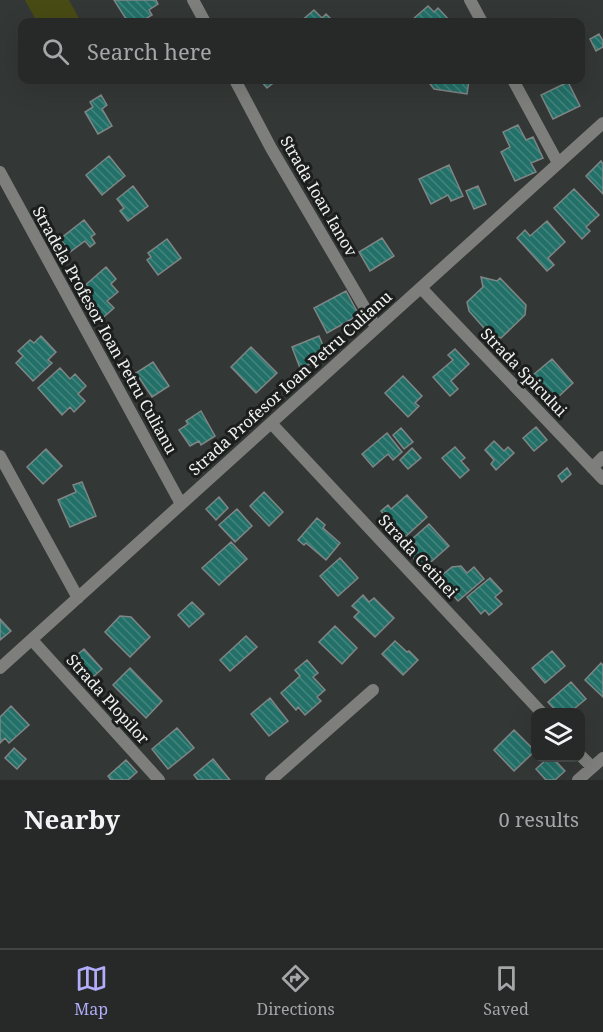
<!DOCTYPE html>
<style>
body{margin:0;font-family:"Noto Serif",serif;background:#323534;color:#f1f3f6}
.controls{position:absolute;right:18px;bottom:18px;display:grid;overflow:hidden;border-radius:12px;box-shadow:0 6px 24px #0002}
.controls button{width:54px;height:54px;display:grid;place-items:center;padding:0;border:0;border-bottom:2px solid #424545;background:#262928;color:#f1f3f6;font:30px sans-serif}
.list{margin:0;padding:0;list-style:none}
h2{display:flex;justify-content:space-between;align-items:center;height:78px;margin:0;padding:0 24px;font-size:26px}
h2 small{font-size:20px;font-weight:400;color:#a4a6a8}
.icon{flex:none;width:33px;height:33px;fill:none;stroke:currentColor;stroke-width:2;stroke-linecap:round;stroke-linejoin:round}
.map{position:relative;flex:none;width:603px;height:780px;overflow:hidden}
.search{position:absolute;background:#262928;box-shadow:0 6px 24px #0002;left:18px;right:18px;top:18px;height:66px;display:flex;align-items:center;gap:15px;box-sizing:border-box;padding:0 21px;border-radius:12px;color:#a4a6a8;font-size:22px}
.sheet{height:168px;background:#262928}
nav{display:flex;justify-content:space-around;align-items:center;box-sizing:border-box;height:84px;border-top:2px solid #424545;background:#262928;font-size:16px;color:#a4a6a8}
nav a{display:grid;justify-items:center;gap:3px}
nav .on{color:#b1adfa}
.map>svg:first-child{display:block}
.grass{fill:#494b14}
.building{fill:url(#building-back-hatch);stroke:#808685;stroke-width:1.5}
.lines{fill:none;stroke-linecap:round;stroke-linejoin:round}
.street{stroke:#7e7f7d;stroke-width:12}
.labels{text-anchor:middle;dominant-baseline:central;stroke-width:6;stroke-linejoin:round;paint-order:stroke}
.street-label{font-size:16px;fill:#eff2f1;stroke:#1c1e1d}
</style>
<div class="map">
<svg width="603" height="780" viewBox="0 0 603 780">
<defs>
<pattern id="building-back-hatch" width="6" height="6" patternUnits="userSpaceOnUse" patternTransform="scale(1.5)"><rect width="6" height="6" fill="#237068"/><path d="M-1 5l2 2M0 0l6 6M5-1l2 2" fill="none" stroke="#43857e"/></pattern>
</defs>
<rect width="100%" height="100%" fill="#333735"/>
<path class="grass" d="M 25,0 L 69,0 L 81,22 L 37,22 Z"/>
<path class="building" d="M 114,0 L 156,0 L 158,4 L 149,10 L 152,15 L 140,22 L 128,22 Z
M 428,6 L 434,12 L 438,8 L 451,22 L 414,22 L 412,20 Z
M 314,10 L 322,18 L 326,14 L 334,22 L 300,22 Z
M 599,34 L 603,41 L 603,47 L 596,51 L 590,39 Z
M 260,80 L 277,80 L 267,88 Z
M 427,80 L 469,80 L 467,94 L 434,89 Z
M 568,82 L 580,106 L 553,119 L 541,95 Z
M 101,95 L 107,105 L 102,109 L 112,126 L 98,134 L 85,112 L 93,107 L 90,102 Z
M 518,125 L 526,140 L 533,137 L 543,158 L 531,163 L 536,172 L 515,181 L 501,152 L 510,147 L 503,132 Z
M 109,156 L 125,176 L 102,195 L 86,175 Z
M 601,161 L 603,164 L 603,194 L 586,176 Z
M 449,165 L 463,196 L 451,201 L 448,195 L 431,204 L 419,179 Z
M 133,186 L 148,206 L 128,221 L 120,211 L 124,208 L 117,199 Z
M 478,186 L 486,204 L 474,209 L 466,191 Z
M 574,189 L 599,215 L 586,227 L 590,231 L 582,239 L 554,208 Z
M 84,220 L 95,234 L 91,237 L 95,243 L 90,247 L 85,241 L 70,252 L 60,239 Z
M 547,221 L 565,242 L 548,258 L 554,265 L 547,271 L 517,238 L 525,230 L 530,236 Z
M 382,238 L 394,256 L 370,271 L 359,252 Z
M 167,239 L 181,258 L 158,275 L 147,260 L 151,257 L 148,253 Z
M 106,267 L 116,279 L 111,284 L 118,292 L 107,301 L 114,308 L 98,322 L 89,311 L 96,305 L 82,288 Z
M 481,277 L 497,281 L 500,278 L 526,305 L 525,315 L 501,338 L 491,336 L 469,311 L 467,302 L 483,287 Z
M 346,291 L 359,315 L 327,333 L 314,308 Z
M 41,336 L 56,352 L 48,360 L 52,363 L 33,381 L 16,363 L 23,356 L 18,351 L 30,340 L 34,343 Z
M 319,336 L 328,357 L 300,368 L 292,347 Z
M 251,347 L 277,373 L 256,393 L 231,367 Z
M 455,349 L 469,364 L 451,381 L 458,389 L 450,396 L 433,377 L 453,360 L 448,355 Z
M 552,359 L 573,383 L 555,400 L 533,375 Z
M 153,362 L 169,386 L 152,397 L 136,373 Z
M 60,368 L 70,379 L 75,374 L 86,386 L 78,394 L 85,401 L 74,412 L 70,407 L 62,415 L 38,388 Z
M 403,376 L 422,396 L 415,403 L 419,406 L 408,417 L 385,393 Z
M 201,411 L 215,436 L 201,445 L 199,441 L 190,446 L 179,430 L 188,424 L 186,421 Z
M 536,427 L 547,440 L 534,451 L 523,438 Z
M 401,428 L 413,442 L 404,449 L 393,435 Z
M 387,433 L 402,452 L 393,460 L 388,454 L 373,467 L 362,454 Z
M 494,441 L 504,451 L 508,447 L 514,453 L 496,470 L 491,464 L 494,460 L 485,450 Z
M 455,447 L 465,458 L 461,461 L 469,470 L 460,478 L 442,458 Z
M 412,448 L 421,458 L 408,469 L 400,460 Z
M 46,449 L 62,466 L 43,484 L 27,467 Z
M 567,468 L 571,474 L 562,482 L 558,476 Z
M 82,482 L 96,516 L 70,527 L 58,500 L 76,492 L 73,485 Z
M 264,492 L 283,512 L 269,526 L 250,506 Z
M 407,495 L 427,517 L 404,538 L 397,530 L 392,535 L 386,527 L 391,522 L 381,511 L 388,505 L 391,509 Z
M 219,497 L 228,508 L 216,520 L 206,509 Z
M 237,509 L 252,526 L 235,542 L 219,525 Z
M 317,518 L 325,525 L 323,528 L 340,543 L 326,560 L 306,543 L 304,545 L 298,540 Z
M 429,524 L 449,546 L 423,569 L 408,552 L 416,545 L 411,540 Z
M 231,542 L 247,559 L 219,585 L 202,568 Z
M 340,558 L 358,578 L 338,596 L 320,576 Z
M 461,566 L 467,573 L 474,567 L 484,579 L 458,601 L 445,586 L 444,587 L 437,579 L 452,567 Z
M 490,578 L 502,591 L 495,597 L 502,604 L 489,615 L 485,610 L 481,614 L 467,597 Z
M 363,595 L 369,602 L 374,598 L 394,618 L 375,637 L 354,617 L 359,612 L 352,606 Z
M 192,602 L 204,614 L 189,627 L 178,615 Z
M 120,616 L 131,617 L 150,637 L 130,657 L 105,632 Z
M 0,619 L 11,631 L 0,640 Z
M 335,626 L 357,648 L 342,664 L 319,642 Z
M 246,636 L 257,647 L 230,671 L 220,660 Z
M 395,641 L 407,652 L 409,651 L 418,660 L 403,675 L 382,654 Z
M 84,649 L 102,669 L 86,683 L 69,662 Z
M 552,651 L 565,666 L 545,683 L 532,668 Z
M 307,660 L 318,673 L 313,677 L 325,690 L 317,697 L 321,701 L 305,715 L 298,707 L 296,710 L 281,693 L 300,676 L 295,670 Z
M 601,663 L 603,665 L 603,697 L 585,680 Z
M 130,668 L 162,701 L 146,718 L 113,685 Z
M 571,682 L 586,699 L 570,712 L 557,712 L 548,702 Z
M 270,698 L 288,721 L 269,736 L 251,714 Z
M 11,706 L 29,725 L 9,743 L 5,738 L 0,743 L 0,717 Z
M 177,728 L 194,748 L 168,769 L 152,749 Z
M 514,730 L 535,751 L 514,771 L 494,750 Z
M 14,748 L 26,759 L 17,769 L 5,758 Z
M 548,758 L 553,758 L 565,771 L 555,780 L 546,780 L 536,769 Z
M 213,759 L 230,780 L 198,780 L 194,775 Z
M 126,760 L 137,772 L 128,780 L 111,780 L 108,776 Z"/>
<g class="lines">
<path class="street" d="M 193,0 L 205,22
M 470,0 L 482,22
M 235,80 L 271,148 L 376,327
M 513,80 L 558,163
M 0,172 L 181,504
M 421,288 L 603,479
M 271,423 L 541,712
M 0,456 L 78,598
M 592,468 L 603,457
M 32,640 L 159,780
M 0,668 L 603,123
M 580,755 L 592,767
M 271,780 L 373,690
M 578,780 L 603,758"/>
</g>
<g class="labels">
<g class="street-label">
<text transform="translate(319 196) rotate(60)">Strada Ioan Ianov</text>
<text transform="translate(105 330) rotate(61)">Stradela Profesor Ioan Petru Culianu</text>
<text transform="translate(524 372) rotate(46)">Strada Spicului</text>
<text transform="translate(290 383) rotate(-42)">Strada Profesor Ioan Petru Culianu</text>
<text transform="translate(418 556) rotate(47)">Strada Cetinei</text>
<text transform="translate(108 699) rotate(48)">Strada Plopilor</text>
</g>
</g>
</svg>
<div class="controls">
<button><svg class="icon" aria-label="layers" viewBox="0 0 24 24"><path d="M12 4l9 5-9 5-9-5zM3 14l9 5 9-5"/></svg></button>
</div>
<div class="search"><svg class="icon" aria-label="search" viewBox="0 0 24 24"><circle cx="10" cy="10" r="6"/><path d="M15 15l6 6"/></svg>Search here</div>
</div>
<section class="sheet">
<h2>Nearby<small>0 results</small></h2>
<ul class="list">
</ul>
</section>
<nav>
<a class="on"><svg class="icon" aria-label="map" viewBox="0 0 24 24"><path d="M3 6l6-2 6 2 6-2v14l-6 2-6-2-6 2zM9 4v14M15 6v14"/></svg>Map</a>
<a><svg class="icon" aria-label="directions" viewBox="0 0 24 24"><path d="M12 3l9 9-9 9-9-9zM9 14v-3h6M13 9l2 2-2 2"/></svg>Directions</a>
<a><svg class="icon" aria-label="saved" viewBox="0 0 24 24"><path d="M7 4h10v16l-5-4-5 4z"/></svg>Saved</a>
</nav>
